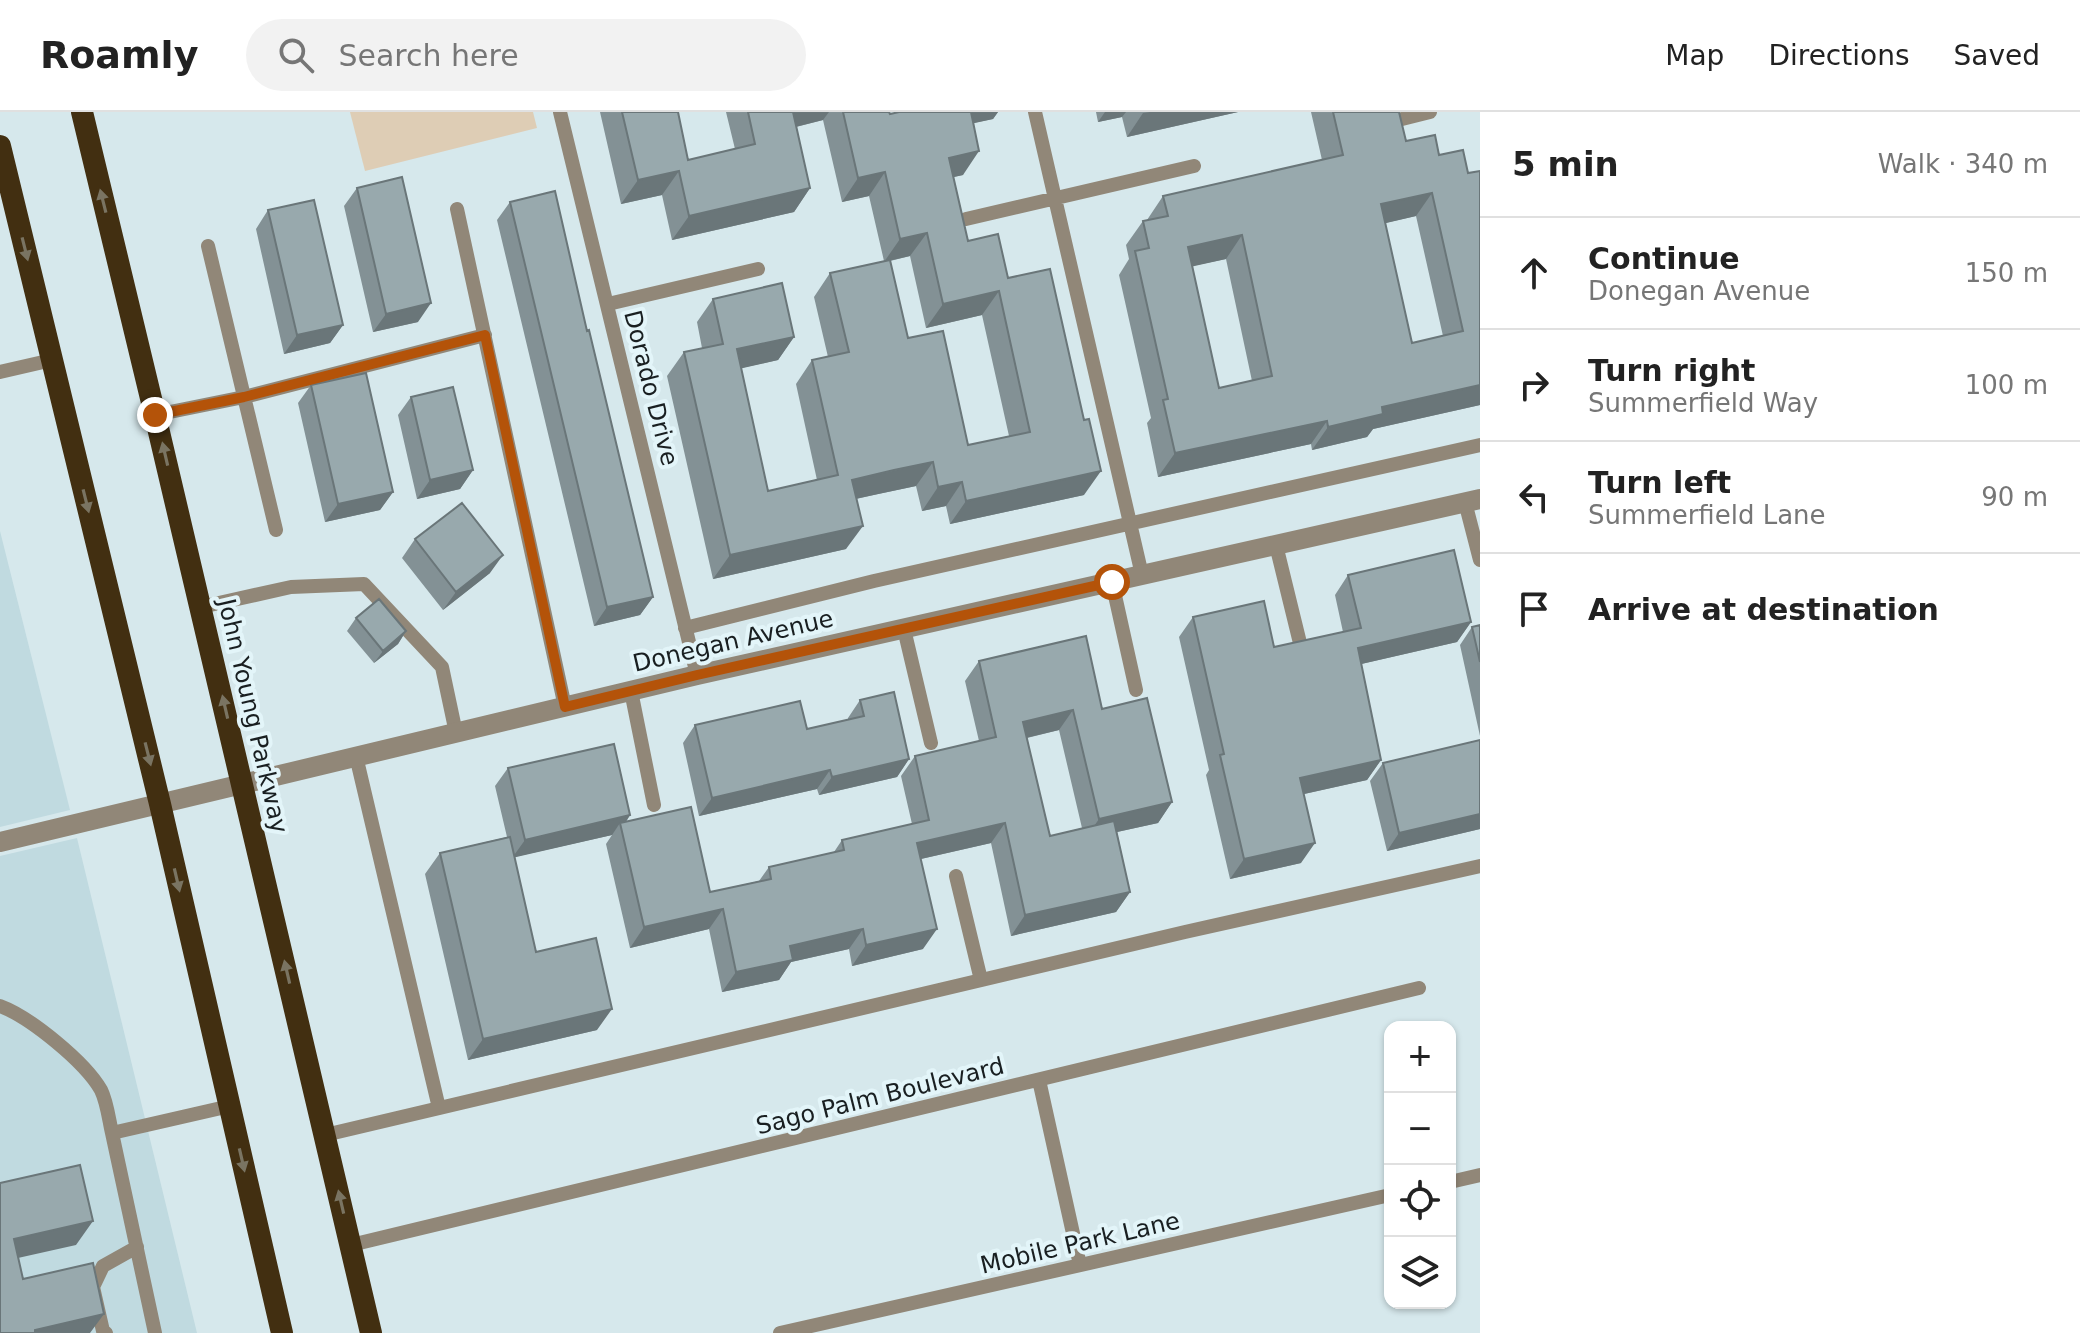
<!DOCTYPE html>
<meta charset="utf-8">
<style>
body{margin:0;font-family:"DejaVu Sans",sans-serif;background:#f2f2f2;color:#222}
.controls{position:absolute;right:24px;bottom:24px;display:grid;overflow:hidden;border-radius:16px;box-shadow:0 2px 6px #0004}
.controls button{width:72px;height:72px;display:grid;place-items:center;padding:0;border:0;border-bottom:2px solid #e0e0e0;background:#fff;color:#222;font:40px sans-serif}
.stop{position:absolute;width:24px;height:24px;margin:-18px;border:6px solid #b45309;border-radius:50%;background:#fff}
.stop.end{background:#b45309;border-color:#fff;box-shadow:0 2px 8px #0008}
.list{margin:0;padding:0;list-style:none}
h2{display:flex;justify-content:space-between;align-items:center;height:104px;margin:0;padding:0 32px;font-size:34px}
h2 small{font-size:26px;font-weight:400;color:#767676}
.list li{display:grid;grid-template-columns:52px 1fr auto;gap:24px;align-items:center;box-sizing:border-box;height:112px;padding:0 32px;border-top:2px solid #e0e0e0}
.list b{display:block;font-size:30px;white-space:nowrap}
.list p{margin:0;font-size:26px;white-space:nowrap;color:#767676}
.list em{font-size:26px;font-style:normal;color:#767676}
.icon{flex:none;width:44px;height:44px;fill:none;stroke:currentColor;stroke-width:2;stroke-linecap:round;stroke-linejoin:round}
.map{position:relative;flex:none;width:1480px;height:1221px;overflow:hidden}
header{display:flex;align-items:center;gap:48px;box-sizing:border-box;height:112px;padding:0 40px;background:#fff;border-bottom:2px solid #e0e0e0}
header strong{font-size:38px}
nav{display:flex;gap:44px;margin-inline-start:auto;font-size:28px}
.search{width:560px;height:72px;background:#f2f2f2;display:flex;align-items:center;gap:20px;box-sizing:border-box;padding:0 28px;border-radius:44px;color:#767676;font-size:30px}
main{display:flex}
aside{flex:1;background:#fff}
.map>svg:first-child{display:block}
.built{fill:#c0dae0}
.green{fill:#decdb5}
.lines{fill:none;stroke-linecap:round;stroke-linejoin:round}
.service{stroke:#918778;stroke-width:14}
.tertiary{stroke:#918778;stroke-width:20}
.trunk{stroke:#422f11;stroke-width:22}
.wall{fill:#839195;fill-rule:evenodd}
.shaded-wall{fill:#6a7679}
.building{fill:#98a9ad;stroke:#6a7679;stroke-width:2;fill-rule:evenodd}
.oneway{fill:#7a7462}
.route{stroke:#b45309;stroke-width:10}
.labels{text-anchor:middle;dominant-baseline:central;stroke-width:8;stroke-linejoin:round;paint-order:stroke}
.street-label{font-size:24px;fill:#191f21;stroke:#e3f5f9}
</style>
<header>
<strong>Roamly</strong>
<div class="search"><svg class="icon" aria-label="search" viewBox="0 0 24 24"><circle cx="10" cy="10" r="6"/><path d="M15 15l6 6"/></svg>Search here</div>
<nav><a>Map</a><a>Directions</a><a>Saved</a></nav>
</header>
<main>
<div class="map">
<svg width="1480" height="1221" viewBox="0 0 1480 1221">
<rect width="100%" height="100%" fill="#d6e8ec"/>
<path class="built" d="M 0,419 L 70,698 L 0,715 Z
M 77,726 L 197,1221 L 0,1221 L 0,744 Z"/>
<path class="green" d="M 350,0 L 533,0 L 537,16 L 365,59 Z"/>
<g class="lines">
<path class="service" d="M 560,0 L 697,563
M 1035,0 L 1142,463
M 1402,7 L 1430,0
M 457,97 L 565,595
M 966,107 L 1194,54
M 208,134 L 276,418
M 608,192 L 758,157
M 0,260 L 52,248
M 155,303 L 244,285 L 485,223
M 1465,390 L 1480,448
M 1276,433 L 1300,531
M 1112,470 L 1136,578
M 201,495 L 291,475 L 364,472 L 442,555 L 456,621
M 685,516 L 874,469 L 1480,333
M 904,517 L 931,631
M 631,579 L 654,693
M 356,644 L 439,996
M 956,764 L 981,868
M 0,894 C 30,905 85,950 101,978 C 107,990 109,1008 112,1021
M 1039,968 L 1080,1153
M 325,1023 L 1185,820 L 1480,754
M 1450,1070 L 1480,1063
M 351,1133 L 1419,876
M 106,1221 L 103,1219 L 93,1175 L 103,1154 L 137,1135
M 155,1221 L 112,1021 L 230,994
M 780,1221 L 1390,1083"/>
<path class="tertiary" d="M 0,730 L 697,563 L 1480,387"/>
<path class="trunk" d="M 82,0 L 155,303 L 371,1221
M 0,34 L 160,692 L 282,1221"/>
</g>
<path class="wall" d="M 600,0 L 678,0 L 688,48 L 735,37 L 726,0 L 889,0 L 890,2 L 899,0 L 998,0 L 993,7 L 973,11 L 963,63 L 953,65 L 968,129 L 1008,166 L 1084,383 L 950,412 L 946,394 L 922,399 L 916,374 L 878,382 L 856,387 L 846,437 L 713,467 L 667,264 L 684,240 L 702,236 L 697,210 L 713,187 L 794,225 L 778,248 L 741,256 L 768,379 L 817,368 L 796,272 L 812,248 L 828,245 L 814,185 L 830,161 L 884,149 L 869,84 L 842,90 L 823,8 L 796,15 L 810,76 L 794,100 L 672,128 L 662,83 L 621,92 ZM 910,144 L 926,216 L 982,203 L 1009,324 L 968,333 L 908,226 L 890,149 Z
M 1096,0 L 1238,0 L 1127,25 L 1122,5 L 1098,10 Z
M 1311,0 L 1399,0 L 1406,29 L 1439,43 L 1468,61 L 1480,59 L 1480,293 L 1373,317 L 1367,325 L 1312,338 L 1311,332 L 1158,365 L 1147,311 L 1151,306 L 1119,163 L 1129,147 L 1126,133 L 1143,109 L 1147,108 L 1163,84 L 1322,48 ZM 1416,104 L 1443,224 L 1412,231 L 1385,111 ZM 1226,147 L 1252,269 L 1219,276 L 1192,154 Z
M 357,76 L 418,210 L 373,220 L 344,94 Z
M 510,90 L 587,219 L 653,485 L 640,503 L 594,514 L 497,108 Z
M 268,98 L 343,213 L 330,231 L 284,242 L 256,117 Z
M 311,273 L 393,380 L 380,398 L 325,410 L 298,291 Z
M 411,285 L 473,358 L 460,377 L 417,387 L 398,303 Z
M 415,427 L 490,461 L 443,498 L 402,446 Z
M 1348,463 L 1471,510 L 1457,530 L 1361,552 L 1381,648 L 1367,668 L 1304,682 L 1301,751 L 1230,767 L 1206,663 L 1209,658 L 1179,525 L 1193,505 L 1274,535 L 1343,520 L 1335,483 Z
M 356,506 L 406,519 L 398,532 L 374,551 L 347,519 Z
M 1480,513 L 1480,624 L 1460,533 L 1472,515 Z
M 979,549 L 1102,597 L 1172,690 L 1158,711 L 1117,720 L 1130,780 L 1116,800 L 1011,824 L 991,731 L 921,747 L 923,837 L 852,854 L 849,837 L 791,850 L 779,868 L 722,880 L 709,817 L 630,836 L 606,732 L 612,723 L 514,745 L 536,840 L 597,918 L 468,948 L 425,762 L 440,741 L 507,725 L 495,674 L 508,656 L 630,703 L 626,710 L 710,780 L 759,769 L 769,755 L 834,740 L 842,728 L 912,712 L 901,664 L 915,644 L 979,629 L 965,569 ZM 1059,618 L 1082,716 L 1050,724 L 1027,626 Z
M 860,588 L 909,647 L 897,665 L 819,683 L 817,677 L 699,704 L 683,631 L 695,613 L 807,617 L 848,608 L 848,606 Z
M 1480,628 L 1480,717 L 1387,739 L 1370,669 L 1383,651 Z"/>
<path class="shaded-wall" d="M 789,0 L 829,0 L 823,8 L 775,20 Z
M 963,0 L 998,0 L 993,7 L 952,16 Z
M 1105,0 L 1126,0 L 1122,5 L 1098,10 Z
M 1150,0 L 1238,0 L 1127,25 L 1143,1 Z
M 979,39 L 963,63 L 932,70 L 949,46 Z
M 679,59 L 662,83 L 621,92 L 638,68 Z
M 885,60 L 869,84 L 842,90 L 858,66 Z
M 810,76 L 794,100 L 672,128 L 689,104 Z
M 1432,81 L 1416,104 L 1365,116 L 1381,92 Z
M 927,121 L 910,144 L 884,150 L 900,127 Z
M 1242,123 L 1226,147 L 1172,159 L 1188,135 Z
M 999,179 L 982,203 L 926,216 L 943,192 Z
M 431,191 L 418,210 L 373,220 L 386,202 Z
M 343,213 L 330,231 L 284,242 L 297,223 Z
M 794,225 L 778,248 L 721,261 L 737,237 Z
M 1480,273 L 1480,293 L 1373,317 L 1367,325 L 1312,338 L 1328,315 L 1382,295 Z
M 1327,309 L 1311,332 L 1158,365 L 1175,341 Z
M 933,350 L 916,374 L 836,391 L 852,368 Z
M 473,358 L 460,377 L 417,387 L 430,368 Z
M 1101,359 L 1084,383 L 950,412 L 966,389 Z
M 962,370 L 946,394 L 922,399 L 938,375 Z
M 393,380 L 380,398 L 325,410 L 338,392 Z
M 863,414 L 846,437 L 713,467 L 730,443 Z
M 503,443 L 490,461 L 443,498 L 456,480 Z
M 653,485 L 640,503 L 594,514 L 607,495 Z
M 1471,510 L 1457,530 L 1344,556 L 1358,536 Z
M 406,519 L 398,532 L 374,551 L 383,539 Z
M 1073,598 L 1059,618 L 1009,630 L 1023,610 Z
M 909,647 L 897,665 L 819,683 L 832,665 Z
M 1381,648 L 1367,668 L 1286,686 L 1300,666 Z
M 830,658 L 817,677 L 699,704 L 712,686 Z
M 1172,690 L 1158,711 L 1085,727 L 1099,707 Z
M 1480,702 L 1480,717 L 1387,739 L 1399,721 Z
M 630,703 L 621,717 L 620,711 L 612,723 L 512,746 L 525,728 Z
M 1005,711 L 991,731 L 903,751 L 917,731 Z
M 1315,731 L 1301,751 L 1230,767 L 1244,747 Z
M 1130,780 L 1116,800 L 1011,824 L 1025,803 Z
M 723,797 L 709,817 L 630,836 L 644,815 Z
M 863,817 L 849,837 L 791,850 L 779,868 L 722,880 L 736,860 L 790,834 Z
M 937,817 L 923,837 L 852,854 L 866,833 Z
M 612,897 L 597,918 L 468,948 L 483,927 Z
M 93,1109 L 76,1133 L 0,1150 L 14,1127 Z
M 104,1202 L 90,1221 L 32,1221 L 35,1218 Z"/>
<path class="building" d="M 622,0 L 678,0 L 688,48 L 755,32 L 748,0 L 793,0 L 810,76 L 689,104 L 679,59 L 638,68 Z
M 843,0 L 889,0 L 890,2 L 899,0 L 971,0 L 979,39 L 949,46 L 968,129 L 998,122 L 1008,166 L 1050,157 L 1084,308 L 1089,307 L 1101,359 L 966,389 L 962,370 L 938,375 L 933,350 L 894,358 L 852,368 L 863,414 L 730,443 L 684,240 L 723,232 L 713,187 L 782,171 L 794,225 L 737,237 L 768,379 L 838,363 L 812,248 L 849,240 L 830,161 L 890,148 L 908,226 L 943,219 L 968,333 L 1030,320 L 999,179 L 943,192 L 927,121 L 900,127 L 885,60 L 858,66 Z
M 1333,0 L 1399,0 L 1406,29 L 1435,23 L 1439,43 L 1463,38 L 1468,61 L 1480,59 L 1480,273 L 1382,295 L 1383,302 L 1328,315 L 1327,309 L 1175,341 L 1163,288 L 1168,287 L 1135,139 L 1149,136 L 1143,109 L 1168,104 L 1163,84 L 1343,43 ZM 1432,81 L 1463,219 L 1412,231 L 1381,92 ZM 1242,123 L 1272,264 L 1219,276 L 1188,135 Z
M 402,65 L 431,191 L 386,202 L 357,76 Z
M 555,79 L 587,219 L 589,218 L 653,485 L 607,495 L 510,90 Z
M 314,88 L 343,213 L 297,223 L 268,98 Z
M 366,261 L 393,380 L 338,392 L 311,273 Z
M 453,275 L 473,358 L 430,368 L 411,285 Z
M 462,391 L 503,443 L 456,480 L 415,427 Z
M 1454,438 L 1471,510 L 1358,536 L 1381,648 L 1300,666 L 1315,731 L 1244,747 L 1220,643 L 1224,642 L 1193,505 L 1264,489 L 1274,535 L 1361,516 L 1348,463 Z
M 379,487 L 406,519 L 383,539 L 356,506 Z
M 1480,513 L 1480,550 L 1472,515 Z
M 1086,524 L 1102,597 L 1147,586 L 1172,690 L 1099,707 L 1073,598 L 1023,610 L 1050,724 L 1114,709 L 1130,780 L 1025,803 L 1005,711 L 917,731 L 937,817 L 866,833 L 863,817 L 790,834 L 793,848 L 736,860 L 723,797 L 644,815 L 620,711 L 691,695 L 710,780 L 771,767 L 769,755 L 844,738 L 842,728 L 929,708 L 915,644 L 996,625 L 979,549 Z
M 894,580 L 909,647 L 832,665 L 830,658 L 712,686 L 695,613 L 800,589 L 807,617 L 864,604 L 860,588 Z
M 1480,628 L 1480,702 L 1399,721 L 1383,651 Z
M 614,632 L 630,703 L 525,728 L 508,656 Z
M 510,725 L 536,840 L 596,826 L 612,897 L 483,927 L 440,741 Z
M 80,1053 L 93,1109 L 14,1127 L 23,1167 L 93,1151 L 104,1202 L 35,1218 L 35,1221 L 0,1221 L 0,1071 Z"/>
<defs><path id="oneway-solid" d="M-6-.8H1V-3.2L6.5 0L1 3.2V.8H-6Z" transform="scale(2)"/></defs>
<g class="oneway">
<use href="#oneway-solid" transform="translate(103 89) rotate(-104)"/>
<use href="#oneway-solid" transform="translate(25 137) rotate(76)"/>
<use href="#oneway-solid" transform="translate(165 342) rotate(-103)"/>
<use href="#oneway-solid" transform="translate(86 389) rotate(76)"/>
<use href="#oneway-solid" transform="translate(225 595) rotate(-103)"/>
<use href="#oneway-solid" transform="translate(148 642) rotate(76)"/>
<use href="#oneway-solid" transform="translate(177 768) rotate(77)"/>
<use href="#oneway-solid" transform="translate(287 860) rotate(-103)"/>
<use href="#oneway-solid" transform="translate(242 1048) rotate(77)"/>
<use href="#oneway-solid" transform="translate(341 1090) rotate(-103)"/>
</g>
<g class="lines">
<path class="route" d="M 155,303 L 244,285 L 485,223 L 565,595 L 697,563 L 1112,470"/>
</g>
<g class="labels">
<g class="street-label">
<text transform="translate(651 276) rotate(76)">Dorado Drive</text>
<text transform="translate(733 529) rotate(-13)">Donegan Avenue</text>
<text transform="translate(253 604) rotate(77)">John Young Parkway</text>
<text transform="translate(880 984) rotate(-14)">Sago Palm Boulevard</text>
<text transform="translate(1080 1131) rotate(-13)">Mobile Park Lane</text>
</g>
</g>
</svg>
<div class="controls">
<button>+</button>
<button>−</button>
<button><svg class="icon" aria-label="locate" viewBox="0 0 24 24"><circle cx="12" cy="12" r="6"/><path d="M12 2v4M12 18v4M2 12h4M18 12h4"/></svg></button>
<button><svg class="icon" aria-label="layers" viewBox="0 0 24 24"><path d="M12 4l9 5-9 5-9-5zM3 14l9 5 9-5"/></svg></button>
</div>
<div class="stop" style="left:1112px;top:470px"></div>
<div class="stop end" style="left:155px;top:303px"></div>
</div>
<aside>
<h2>5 min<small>Walk · 340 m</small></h2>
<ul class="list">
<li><svg class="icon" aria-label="ahead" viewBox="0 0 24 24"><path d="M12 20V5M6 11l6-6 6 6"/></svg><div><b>Continue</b><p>Donegan Avenue</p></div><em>150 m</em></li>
<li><svg class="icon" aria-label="right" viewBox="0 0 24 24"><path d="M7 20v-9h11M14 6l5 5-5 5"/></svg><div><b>Turn right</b><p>Summerfield Way</p></div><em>100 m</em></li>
<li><svg class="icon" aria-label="left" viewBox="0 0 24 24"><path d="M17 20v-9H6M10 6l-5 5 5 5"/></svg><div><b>Turn left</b><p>Summerfield Lane</p></div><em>90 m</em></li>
<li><svg class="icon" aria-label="arrive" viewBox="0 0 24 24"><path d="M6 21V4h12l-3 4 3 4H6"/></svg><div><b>Arrive at destination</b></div></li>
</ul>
</aside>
</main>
